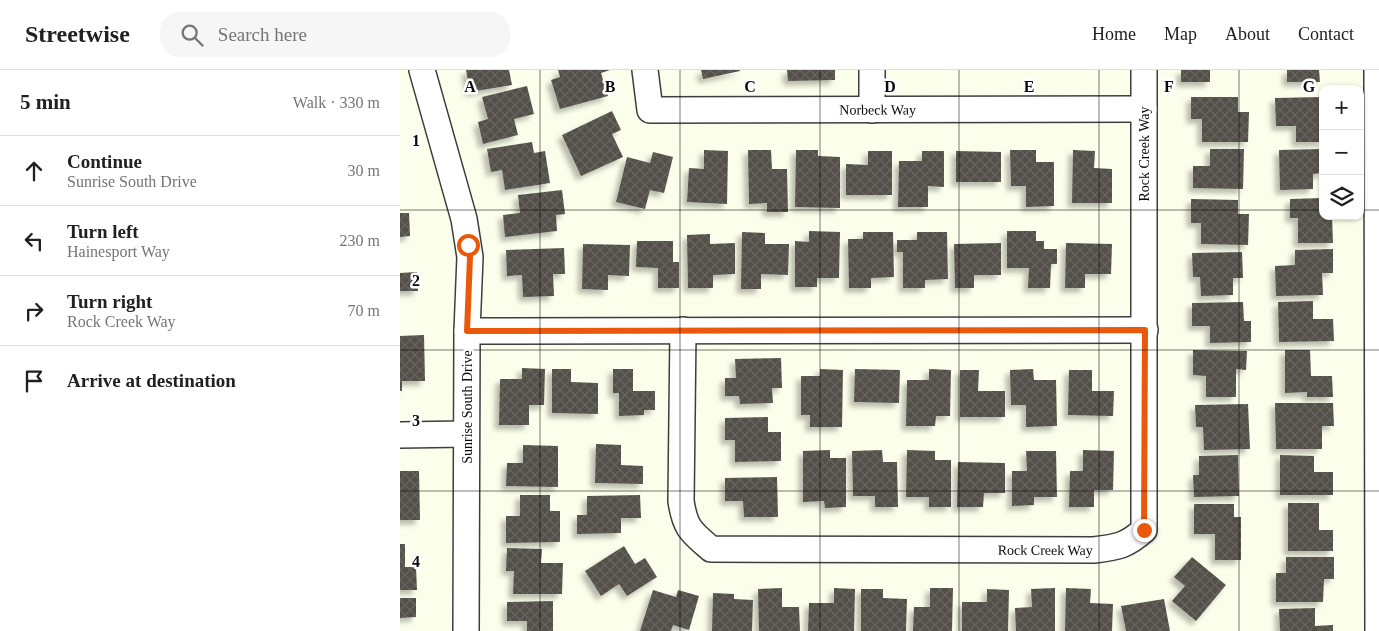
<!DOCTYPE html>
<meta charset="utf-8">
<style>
body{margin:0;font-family:"Times New Roman",serif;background:#f6f6f6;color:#202124}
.controls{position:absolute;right:15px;top:15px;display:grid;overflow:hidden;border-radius:10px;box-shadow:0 1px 4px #0004}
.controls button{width:45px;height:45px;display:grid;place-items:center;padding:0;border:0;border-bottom:1px solid #e0e0e0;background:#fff;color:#202124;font:25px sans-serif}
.stop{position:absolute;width:15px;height:15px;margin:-11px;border:4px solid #ea580c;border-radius:50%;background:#fff}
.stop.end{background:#ea580c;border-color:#fff;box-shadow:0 1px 5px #0008}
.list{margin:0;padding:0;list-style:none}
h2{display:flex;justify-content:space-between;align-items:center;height:65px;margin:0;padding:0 20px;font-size:21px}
h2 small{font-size:16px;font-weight:400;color:#757577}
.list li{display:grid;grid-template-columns:32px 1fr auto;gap:15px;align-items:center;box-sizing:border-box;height:70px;padding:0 20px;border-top:1px solid #e0e0e0}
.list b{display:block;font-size:19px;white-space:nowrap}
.list p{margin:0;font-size:16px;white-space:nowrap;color:#757577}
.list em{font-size:16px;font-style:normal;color:#757577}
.icon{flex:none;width:28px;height:28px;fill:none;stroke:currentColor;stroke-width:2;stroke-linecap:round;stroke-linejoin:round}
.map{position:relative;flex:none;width:979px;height:561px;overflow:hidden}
header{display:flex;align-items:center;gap:30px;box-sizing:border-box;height:70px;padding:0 25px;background:#fff;border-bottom:1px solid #e0e0e0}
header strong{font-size:24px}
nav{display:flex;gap:28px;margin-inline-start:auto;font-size:18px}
.search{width:350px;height:45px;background:#f6f6f6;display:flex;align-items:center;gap:12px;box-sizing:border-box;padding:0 18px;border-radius:20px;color:#757577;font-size:19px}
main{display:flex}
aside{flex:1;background:#fff}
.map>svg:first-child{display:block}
.building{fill:url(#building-cross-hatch);filter:url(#shadow)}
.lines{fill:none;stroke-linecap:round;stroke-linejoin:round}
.minor-casing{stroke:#3e3e3e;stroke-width:28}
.minor{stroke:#fff;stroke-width:25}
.route{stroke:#ea580c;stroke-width:6}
.grid{fill:none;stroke:#0b0b0b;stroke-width:1;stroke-opacity:0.55}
.labels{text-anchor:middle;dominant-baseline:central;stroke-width:5;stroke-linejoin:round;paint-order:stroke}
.street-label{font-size:14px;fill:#0b0b0b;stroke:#fff}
.grid-label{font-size:16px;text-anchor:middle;font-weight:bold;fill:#0b0b0b;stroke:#fff;stroke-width:5;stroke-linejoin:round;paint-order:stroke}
</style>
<header>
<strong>Streetwise</strong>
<div class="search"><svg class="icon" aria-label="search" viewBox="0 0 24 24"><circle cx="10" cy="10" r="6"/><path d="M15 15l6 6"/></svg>Search here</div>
<nav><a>Home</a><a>Map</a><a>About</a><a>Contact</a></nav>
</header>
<main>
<aside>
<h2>5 min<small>Walk · 330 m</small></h2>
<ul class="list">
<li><svg class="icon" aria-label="ahead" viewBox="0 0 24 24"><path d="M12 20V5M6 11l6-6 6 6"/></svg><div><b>Continue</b><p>Sunrise South Drive</p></div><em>30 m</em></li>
<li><svg class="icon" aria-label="left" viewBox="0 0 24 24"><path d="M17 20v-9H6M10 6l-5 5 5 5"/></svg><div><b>Turn left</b><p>Hainesport Way</p></div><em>230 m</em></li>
<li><svg class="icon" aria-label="right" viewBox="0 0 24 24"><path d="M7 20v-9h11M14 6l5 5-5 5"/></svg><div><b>Turn right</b><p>Rock Creek Way</p></div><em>70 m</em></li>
<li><svg class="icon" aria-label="arrive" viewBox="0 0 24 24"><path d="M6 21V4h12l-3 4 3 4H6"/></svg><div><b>Arrive at destination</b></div></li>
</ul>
</aside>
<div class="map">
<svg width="979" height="561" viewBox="0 0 979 561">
<defs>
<pattern id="building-cross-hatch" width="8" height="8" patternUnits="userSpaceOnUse" patternTransform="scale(1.25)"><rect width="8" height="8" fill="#535048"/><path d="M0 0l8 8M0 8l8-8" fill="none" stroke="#67645e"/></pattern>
<filter id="shadow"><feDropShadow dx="-4.5" dy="4.5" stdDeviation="2.5" flood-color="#0004"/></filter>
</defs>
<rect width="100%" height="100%" fill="#fbfeea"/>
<path class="building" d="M 66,0 L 109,0 L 112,15 L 70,22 Z
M 158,0 L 210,0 L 201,3 L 208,26 L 160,39 L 151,10 L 160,7 Z
M 301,0 L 340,0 L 340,1 L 303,9 Z
M 387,0 L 435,0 L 435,10 L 388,11 Z
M 781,0 L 810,0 L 810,12 L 781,12 Z
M 887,0 L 919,0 L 920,12 L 887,12 Z
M 127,16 L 134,44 L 114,49 L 118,65 L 83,74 L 78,52 L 88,49 L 82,27 Z
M 791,27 L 838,27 L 838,42 L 849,42 L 848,72 L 802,72 L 802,49 L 791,49 Z
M 921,27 L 923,72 L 896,72 L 896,56 L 876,56 L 875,28 Z
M 212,41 L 221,60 L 212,64 L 223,87 L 181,106 L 162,65 Z
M 132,72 L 134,83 L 145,81 L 150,113 L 105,120 L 102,100 L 91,102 L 87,79 Z
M 810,79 L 844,79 L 843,119 L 793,118 L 793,96 L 810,96 Z
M 923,79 L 923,103 L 913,104 L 913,119 L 880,120 L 879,80 Z
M 304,80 L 328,81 L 327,134 L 287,132 L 289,98 L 304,99 Z
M 348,80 L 371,80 L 372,99 L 387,99 L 388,142 L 367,142 L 367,133 L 349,134 Z
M 396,80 L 418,80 L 418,86 L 440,87 L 440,138 L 395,137 Z
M 610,80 L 636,80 L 636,92 L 654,92 L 654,136 L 626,137 L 626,116 L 611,116 Z
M 673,80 L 695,81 L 694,98 L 712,99 L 712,133 L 672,133 Z
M 468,81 L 492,81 L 492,125 L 446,125 L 446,94 L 468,95 Z
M 522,81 L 544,81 L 544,117 L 528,116 L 528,137 L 498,137 L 499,91 L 522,91 Z
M 556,81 L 601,82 L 601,112 L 556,112 Z
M 253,82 L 273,87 L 264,123 L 250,120 L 245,139 L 216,132 L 227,87 L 250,93 Z
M 162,120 L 165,144 L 156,145 L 157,161 L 105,167 L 103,145 L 120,143 L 118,125 Z
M 923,128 L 923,146 L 932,146 L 933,173 L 898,173 L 898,148 L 890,148 L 890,129 Z
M 791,129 L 838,130 L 838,144 L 849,144 L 848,175 L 801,174 L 801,153 L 791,153 Z
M 0,143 L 9,143 L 10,166 L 0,167 Z
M 409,161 L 440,162 L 439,208 L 417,208 L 417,217 L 395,217 L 395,171 L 409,172 Z
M 607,161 L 636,161 L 636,171 L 644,171 L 644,179 L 657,179 L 657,194 L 651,194 L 650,218 L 628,218 L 629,198 L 607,198 Z
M 342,162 L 365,163 L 365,174 L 389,174 L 388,205 L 361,204 L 361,219 L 341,219 Z
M 463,162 L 493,162 L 494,207 L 471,208 L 471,218 L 449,218 L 448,169 L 463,169 Z
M 517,162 L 547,162 L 548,209 L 525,210 L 525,218 L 503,218 L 503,182 L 497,182 L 497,170 L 517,170 Z
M 310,164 L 310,174 L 335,173 L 335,204 L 313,205 L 313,218 L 288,218 L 287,165 Z
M 237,171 L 273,171 L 273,192 L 279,192 L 279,218 L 258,218 L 258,198 L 236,197 Z
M 601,173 L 601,205 L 574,205 L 574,218 L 555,218 L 554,174 Z
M 666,173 L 712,174 L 711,204 L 685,204 L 685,218 L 665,218 Z
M 183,174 L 230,175 L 229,206 L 208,205 L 208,220 L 182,219 Z
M 164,178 L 165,204 L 153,204 L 154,226 L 123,227 L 122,205 L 107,206 L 106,180 Z
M 933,179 L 933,203 L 922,203 L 923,225 L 876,226 L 875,196 L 895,195 L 895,180 Z
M 842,182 L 843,208 L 833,208 L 833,225 L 801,226 L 800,207 L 793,207 L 792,183 Z
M 17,202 L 18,221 L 0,221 L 0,203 Z
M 913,231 L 913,249 L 933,249 L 934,271 L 879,272 L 878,232 Z
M 843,232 L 844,251 L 851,251 L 851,272 L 810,273 L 810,256 L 792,256 L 792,233 Z
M 24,265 L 25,311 L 2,311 L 2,321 L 0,321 L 0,266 Z
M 793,280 L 847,281 L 846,300 L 836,299 L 836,327 L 806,327 L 806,306 L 793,305 Z
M 885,280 L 910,280 L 911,306 L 932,306 L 933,327 L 907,327 L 907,322 L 885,323 Z
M 381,288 L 382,318 L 372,318 L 373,333 L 340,334 L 339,326 L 325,326 L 325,308 L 336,308 L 335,289 Z
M 122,298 L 145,299 L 144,335 L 129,335 L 129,355 L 99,355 L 100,309 L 122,309 Z
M 152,299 L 171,299 L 171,312 L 198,313 L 198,344 L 152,343 Z
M 213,299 L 233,299 L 233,321 L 255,321 L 255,340 L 244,340 L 244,345 L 219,346 L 219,323 L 213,323 Z
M 420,299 L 443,300 L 442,357 L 410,357 L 410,345 L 401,345 L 401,306 L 420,306 Z
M 455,299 L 500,300 L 499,333 L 454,332 Z
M 529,299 L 551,300 L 550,346 L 536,346 L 535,356 L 506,356 L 507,310 L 529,310 Z
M 633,299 L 634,310 L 656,310 L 657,356 L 626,357 L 626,335 L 611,335 L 610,300 Z
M 560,300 L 579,300 L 578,321 L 605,321 L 605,347 L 560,347 Z
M 669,300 L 692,300 L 692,321 L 714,321 L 713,346 L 668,345 Z
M 875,333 L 933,333 L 934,356 L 922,356 L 922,379 L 876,379 Z
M 848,334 L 850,379 L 804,380 L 803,357 L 796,357 L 795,335 Z
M 368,347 L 368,362 L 381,362 L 381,391 L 335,392 L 335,370 L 325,370 L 325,348 Z
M 196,374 L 221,375 L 221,395 L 243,396 L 243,414 L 195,413 Z
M 123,375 L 158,376 L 158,417 L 106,416 L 107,393 L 123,393 Z
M 430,380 L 430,388 L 446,388 L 446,437 L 425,438 L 424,431 L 403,432 L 403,381 Z
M 482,380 L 483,392 L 497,392 L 498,437 L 475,437 L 475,426 L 453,426 L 452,381 Z
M 507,380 L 535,381 L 535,390 L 551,390 L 551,437 L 529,437 L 529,427 L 506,427 Z
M 683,380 L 714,381 L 713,420 L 694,420 L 694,437 L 669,437 L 670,401 L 683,401 Z
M 626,381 L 656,381 L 657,427 L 634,427 L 634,435 L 612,436 L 612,401 L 627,401 Z
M 838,385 L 839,426 L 794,427 L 793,405 L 799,405 L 799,386 Z
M 880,385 L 914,386 L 914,402 L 933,402 L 933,425 L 880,425 Z
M 558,392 L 605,393 L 605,423 L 584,423 L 583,437 L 557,437 Z
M 0,401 L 19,401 L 20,450 L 0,450 Z
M 377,407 L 378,447 L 344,447 L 343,431 L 325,431 L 325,408 Z
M 120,425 L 150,425 L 150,441 L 160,441 L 160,472 L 106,473 L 106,446 L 120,446 Z
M 240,425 L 241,448 L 221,448 L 221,463 L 177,464 L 177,445 L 187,445 L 187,426 Z
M 888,433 L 919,433 L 919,460 L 933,460 L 933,481 L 888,481 Z
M 794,434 L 834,434 L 834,447 L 841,447 L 841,490 L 815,490 L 815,464 L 794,464 Z
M 0,474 L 5,474 L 5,497 L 16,497 L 17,520 L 0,520 Z
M 224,476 L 235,494 L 245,488 L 257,507 L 227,526 L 219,514 L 201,526 L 185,501 Z
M 107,478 L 142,479 L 141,493 L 163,493 L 162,524 L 113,524 L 114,501 L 106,501 Z
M 792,487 L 826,515 L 796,551 L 772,531 L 785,516 L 774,507 Z
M 886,487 L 934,487 L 934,509 L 924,509 L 923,532 L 876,532 L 876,503 L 886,503 Z
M 382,518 L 382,537 L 399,537 L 400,561 L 359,561 L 358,519 Z
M 434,518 L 455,519 L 454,561 L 408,561 L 409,533 L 434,533 Z
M 530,518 L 553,518 L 552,561 L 513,561 L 514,537 L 530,537 Z
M 655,518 L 655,561 L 616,561 L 615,538 L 632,537 L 631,519 Z
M 666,518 L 691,519 L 690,533 L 713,534 L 712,561 L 665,561 Z
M 461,519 L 483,519 L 483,528 L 507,529 L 506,561 L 461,561 Z
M 587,519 L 609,520 L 608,561 L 562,561 L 562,532 L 587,532 Z
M 253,520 L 276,527 L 278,520 L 299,526 L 289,560 L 273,555 L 271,561 L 240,561 Z
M 313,523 L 334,524 L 334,529 L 353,530 L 352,561 L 312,561 Z
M 0,528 L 16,528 L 16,547 L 0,548 Z
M 764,529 L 770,561 L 726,561 L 721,536 Z
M 153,531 L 153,561 L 127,561 L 127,551 L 107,551 L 107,532 Z
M 915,538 L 915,556 L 933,555 L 933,561 L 880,561 L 879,539 Z"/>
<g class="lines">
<g class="minor-casing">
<g id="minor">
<path d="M 22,0 L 64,149 L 70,187 L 67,261 L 66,561"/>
<path id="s1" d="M 245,0 L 250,40 L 744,39"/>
<path d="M 472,0 L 472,40"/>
<path d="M 977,0 L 978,561"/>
<path id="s2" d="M 283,260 L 281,431 C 285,458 291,462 311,479 L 694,480 C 718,477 726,476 744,460 L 744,0"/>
<path d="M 67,261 L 745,260"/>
<path d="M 0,365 L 66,364"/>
</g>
</g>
<use href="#minor" class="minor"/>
</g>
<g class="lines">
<path class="route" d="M 68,175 L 70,187 L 67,261 L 745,260 L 744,460"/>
</g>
<path class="grid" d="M 140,0 L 140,561M 280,0 L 280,561M 420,0 L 420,561M 559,0 L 559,561M 699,0 L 699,561M 839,0 L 839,561M 0,140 L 923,140M 960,140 L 979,140M 0,280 L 979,280M 0,421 L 979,421"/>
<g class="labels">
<g class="street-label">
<text stroke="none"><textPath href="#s1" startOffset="268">Norbeck Way</textPath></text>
<text transform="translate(744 84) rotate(-90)">Rock Creek Way</text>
<text transform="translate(67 337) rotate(-90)">Sunrise South Drive</text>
<text stroke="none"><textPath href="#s2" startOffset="564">Rock Creek Way</textPath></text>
</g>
</g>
<g class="grid-label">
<text x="70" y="22">A</text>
<text x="210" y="22">B</text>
<text x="350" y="22">C</text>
<text x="490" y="22">D</text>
<text x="629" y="22">E</text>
<text x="769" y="22">F</text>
<text x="909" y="22">G</text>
<text x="16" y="76">1</text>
<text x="16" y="216">2</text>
<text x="16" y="356">3</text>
<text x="16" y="497">4</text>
</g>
</svg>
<div class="controls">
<button>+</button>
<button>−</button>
<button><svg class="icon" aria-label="layers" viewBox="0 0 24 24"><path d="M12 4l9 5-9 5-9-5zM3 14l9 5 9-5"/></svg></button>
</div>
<div class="stop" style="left:68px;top:175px"></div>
<div class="stop end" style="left:744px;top:460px"></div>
</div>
</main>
